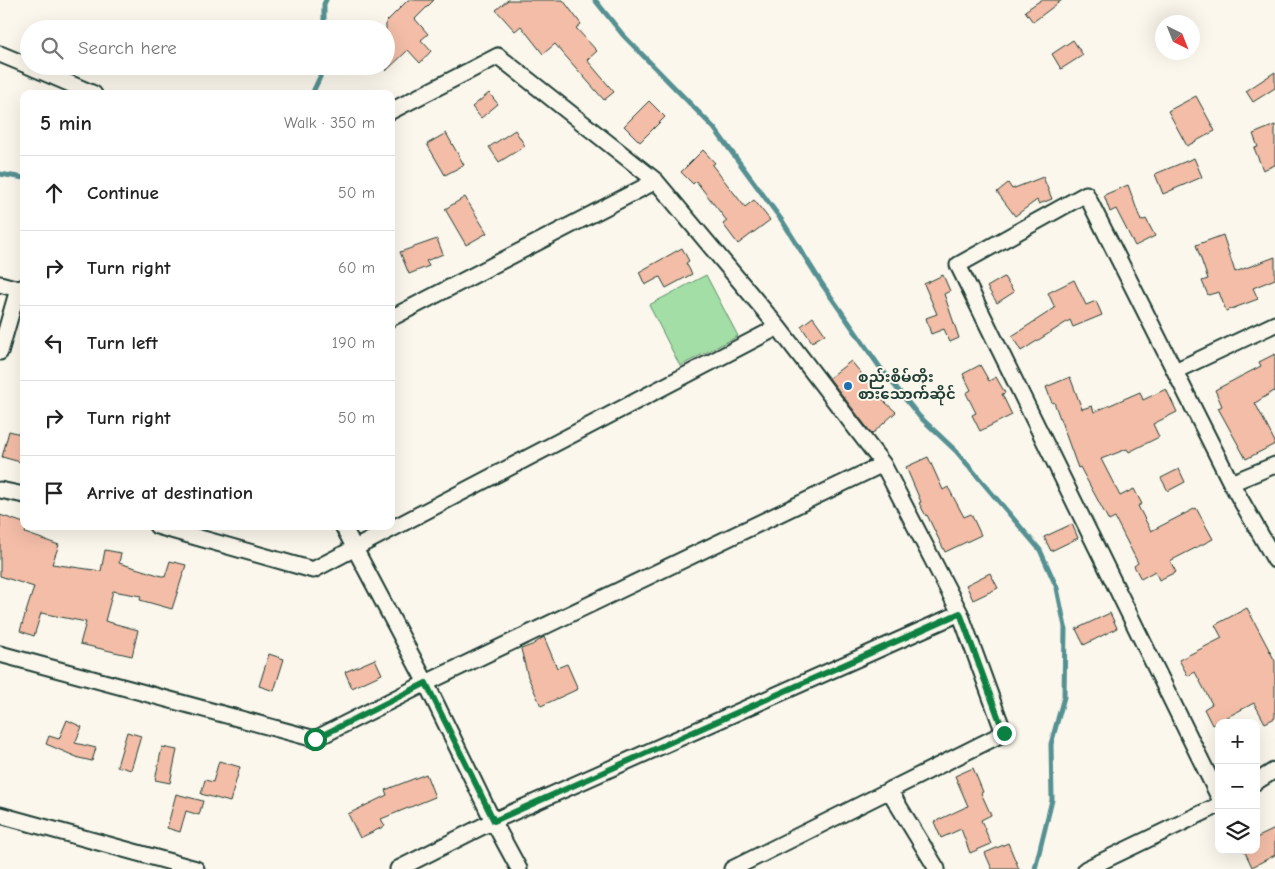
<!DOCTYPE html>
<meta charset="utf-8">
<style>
body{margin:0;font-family:"Comic Neue","Noto Sans Myanmar",sans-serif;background:#f2f2f2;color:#222}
.controls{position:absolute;right:15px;bottom:15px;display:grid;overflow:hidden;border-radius:10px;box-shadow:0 5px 20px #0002}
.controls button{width:45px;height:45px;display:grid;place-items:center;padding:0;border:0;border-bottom:1px solid #e0e0e0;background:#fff;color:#222;font:25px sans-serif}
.compass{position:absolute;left:1155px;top:15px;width:45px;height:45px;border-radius:50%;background:#fff;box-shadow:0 5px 20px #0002;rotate:137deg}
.stop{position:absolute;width:15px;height:15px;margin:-11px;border:4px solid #0b8043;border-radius:50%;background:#fff}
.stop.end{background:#0b8043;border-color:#fff;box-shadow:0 1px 5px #0008}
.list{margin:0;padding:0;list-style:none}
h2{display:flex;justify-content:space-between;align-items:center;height:65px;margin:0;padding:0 20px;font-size:21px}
h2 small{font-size:16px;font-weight:400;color:#767676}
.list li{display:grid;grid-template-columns:32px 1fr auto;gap:15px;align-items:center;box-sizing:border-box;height:75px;padding:0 20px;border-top:1px solid #e0e0e0}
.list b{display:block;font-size:19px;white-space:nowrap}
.list em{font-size:16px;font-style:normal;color:#767676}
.icon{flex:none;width:28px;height:28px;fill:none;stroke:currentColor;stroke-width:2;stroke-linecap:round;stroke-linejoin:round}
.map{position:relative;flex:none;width:1275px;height:869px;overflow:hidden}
.search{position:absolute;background:#fff;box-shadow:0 5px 20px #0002;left:20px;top:20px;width:375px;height:55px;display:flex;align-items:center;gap:12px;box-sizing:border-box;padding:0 18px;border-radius:28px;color:#767676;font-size:19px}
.panel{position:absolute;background:#fff;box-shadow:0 5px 20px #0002;left:20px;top:90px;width:375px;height:440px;border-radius:10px}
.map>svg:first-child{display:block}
.green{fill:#a2dea5;stroke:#608e6c}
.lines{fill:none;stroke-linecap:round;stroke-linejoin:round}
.stream{stroke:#549092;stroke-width:5}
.building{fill:#f3bda7;stroke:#1f3d34}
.street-casing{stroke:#1f3d34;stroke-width:19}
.street{stroke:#fbf7ec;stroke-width:15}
.route{stroke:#0b8043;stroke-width:6}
.poi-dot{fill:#1f6fb2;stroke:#fbf7ec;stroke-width:2}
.labels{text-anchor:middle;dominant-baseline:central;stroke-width:4;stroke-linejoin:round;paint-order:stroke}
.poi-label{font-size:15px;font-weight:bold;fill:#1f3d34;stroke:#fbf7ec;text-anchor:start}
</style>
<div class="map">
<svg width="1275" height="869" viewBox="0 0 1275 869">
<rect width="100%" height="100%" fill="#fbf7ec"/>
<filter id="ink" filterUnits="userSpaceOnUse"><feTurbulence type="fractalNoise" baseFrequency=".02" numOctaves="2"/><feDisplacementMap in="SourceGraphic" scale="10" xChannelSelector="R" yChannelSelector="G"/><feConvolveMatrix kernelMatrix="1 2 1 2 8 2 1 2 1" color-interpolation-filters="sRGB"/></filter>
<g filter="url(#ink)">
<path class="green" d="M 706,275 L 738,336 L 680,366 L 649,305 Z"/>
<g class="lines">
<path class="stream" d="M 595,0 L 623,35 L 714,128 L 783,222 L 822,284 L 879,366 L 919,416 L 956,451 L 1040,550 L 1057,588 L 1065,627 L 1064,697 L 1051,744 L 1052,800 L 1035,869
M 324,29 L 324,4 L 326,0
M 312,94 L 320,77 L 321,66
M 0,174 L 24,178"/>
</g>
<path class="building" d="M 408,0 L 434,0 L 415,19 L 428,34 L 421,40 L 431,51 L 420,63 L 408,50 L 386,71 L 386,22 Z
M 508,0 L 563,0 L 581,24 L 576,28 L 597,51 L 587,60 L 614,92 L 604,100 L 555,44 L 543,54 L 521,26 L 515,31 L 496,10 Z
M 1041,0 L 1062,0 L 1033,22 L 1025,11 Z
M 1073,40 L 1083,55 L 1061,69 L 1052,54 Z
M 1275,72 L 1275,88 L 1253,102 L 1246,91 Z
M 489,93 L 498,104 L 481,118 L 472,107 Z
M 1196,96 L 1215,131 L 1187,146 L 1168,111 Z
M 649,101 L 665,117 L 640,142 L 624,126 Z
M 1275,125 L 1275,165 L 1263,170 L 1254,148 L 1258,147 L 1253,134 Z
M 515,130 L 525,146 L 499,162 L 489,147 Z
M 446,133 L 464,165 L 445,175 L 427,144 Z
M 703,150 L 715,163 L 712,165 L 745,207 L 754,200 L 770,220 L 738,244 L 723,224 L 727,221 L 696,181 L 693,184 L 681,172 Z
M 1194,158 L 1202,177 L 1163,194 L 1155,174 Z
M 1043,177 L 1052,199 L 1039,204 L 1037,200 L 1015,216 L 997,192 L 1008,183 L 1012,189 Z
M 1128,185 L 1141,221 L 1146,219 L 1155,236 L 1135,246 L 1116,209 L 1110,212 L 1104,195 Z
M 465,197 L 487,233 L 466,245 L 445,209 Z
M 1223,235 L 1235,272 L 1275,257 L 1275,279 L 1253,288 L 1258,299 L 1226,311 L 1219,292 L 1208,295 L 1202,281 L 1208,279 L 1196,245 Z
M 437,239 L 443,254 L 426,261 L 429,266 L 409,274 L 400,252 Z
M 682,248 L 689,261 L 686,263 L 692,274 L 666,288 L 660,277 L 645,285 L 639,272 Z
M 943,275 L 950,291 L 944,294 L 959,338 L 950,342 L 944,329 L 931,334 L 926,318 L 937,314 L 924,284 Z
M 1004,277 L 1014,292 L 997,303 L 987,287 Z
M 1074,280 L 1086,305 L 1096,301 L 1102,315 L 1073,327 L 1070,320 L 1021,351 L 1012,336 L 1055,308 L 1048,293 Z
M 813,317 L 825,334 L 812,342 L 801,326 Z
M 1275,354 L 1275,392 L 1274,391 L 1255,403 L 1275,442 L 1275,444 L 1246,459 L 1218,408 L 1222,406 L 1215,390 L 1261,366 L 1259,362 Z
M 851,361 L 886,403 L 896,412 L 872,434 L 829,378 Z
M 980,365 L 989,381 L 996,377 L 1005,393 L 1002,394 L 1012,415 L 980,431 L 972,415 L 976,413 L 966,393 L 971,390 L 963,374 Z
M 1070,377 L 1082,409 L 1092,406 L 1094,412 L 1140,392 L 1143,400 L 1166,389 L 1177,412 L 1153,424 L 1159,437 L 1129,452 L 1127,449 L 1101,459 L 1120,496 L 1134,489 L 1142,504 L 1138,506 L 1151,531 L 1196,508 L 1213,539 L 1170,561 L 1176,572 L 1159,580 L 1155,571 L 1141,579 L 1134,566 L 1138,563 L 1115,518 L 1109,521 L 1080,467 L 1078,468 L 1054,402 L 1052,403 L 1046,387 Z
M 9,431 L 24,435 L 24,463 L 2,457 Z
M 928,457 L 943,490 L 948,487 L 964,517 L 971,514 L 981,535 L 945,552 L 927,515 L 926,516 L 919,503 L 921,502 L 906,467 Z
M 1179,469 L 1185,482 L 1168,491 L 1161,478 Z
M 0,515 L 24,523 L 24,526 L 28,526 L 25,533 L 59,545 L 52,564 L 101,571 L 105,550 L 121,553 L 119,563 L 165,577 L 170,561 L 186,565 L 172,609 L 140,600 L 141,596 L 113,591 L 105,621 L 138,630 L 132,656 L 80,644 L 86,622 L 41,613 L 34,636 L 20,631 L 34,587 L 0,576 Z
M 1072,524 L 1078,538 L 1051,551 L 1044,537 Z
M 990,573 L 998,588 L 973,600 L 966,585 Z
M 1247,608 L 1275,661 L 1275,718 L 1265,723 L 1254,703 L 1212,725 L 1204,709 L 1212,704 L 1195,672 L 1188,676 L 1179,660 L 1222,638 L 1215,625 Z
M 1110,613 L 1117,628 L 1084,645 L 1076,629 Z
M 544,637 L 557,668 L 567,664 L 578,689 L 541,706 L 528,677 L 521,649 L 532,645 Z
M 269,654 L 284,659 L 274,691 L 259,686 Z
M 375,659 L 382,674 L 352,688 L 345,672 Z
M 67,720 L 82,727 L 75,743 L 96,748 L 92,761 L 79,758 L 46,744 L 49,736 L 59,739 Z
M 127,732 L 141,736 L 131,770 L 117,766 Z
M 162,747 L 177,750 L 170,783 L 155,780 Z
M 219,761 L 240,767 L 230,802 L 201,794 L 205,780 L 213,782 Z
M 973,768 L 983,792 L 981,793 L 991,815 L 981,820 L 991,844 L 970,853 L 961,829 L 941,838 L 934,822 L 968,806 L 955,776 Z
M 426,774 L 435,797 L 381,819 L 385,826 L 360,838 L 348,814 L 387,795 L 385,790 Z
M 176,794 L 203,801 L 199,815 L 186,811 L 180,832 L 167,828 Z
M 1275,829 L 1275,855 L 1252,867 L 1244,850 L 1256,850 L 1256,838 Z
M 1008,843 L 1019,869 L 992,869 L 985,853 Z"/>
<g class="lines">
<g class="street-casing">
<path id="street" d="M 0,54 L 29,66
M 29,66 L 94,94
M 391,111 L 498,56 L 656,181 L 778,327 L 883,464 L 960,613 L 1004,733 L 732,869
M 0,284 L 18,289 L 24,287
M 391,318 L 656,181
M 0,352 L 18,289
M 1175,371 L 1275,324
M 1231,483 L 1275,465
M 0,490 L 24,495
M 157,526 L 313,570 L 778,327
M 343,526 L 426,683 L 493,821 L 519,869
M 0,654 L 315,739 L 426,683 L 883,464
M 1256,782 L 1275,770
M 889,790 L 937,869
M 1219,797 L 958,265 L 1086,194 L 1231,483 L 1275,560
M 0,815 L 196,869
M 398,869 L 493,821 L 960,613
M 1086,869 L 1219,805"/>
</g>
<use href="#street" class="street"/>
</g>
</g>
<g class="lines" filter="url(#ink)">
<path class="route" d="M 315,739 L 426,683 L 494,821 L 960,613 L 1004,733"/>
</g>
<circle class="poi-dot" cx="848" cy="386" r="5"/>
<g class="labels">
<g class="poi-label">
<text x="858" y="377">စည်းစိမ်တိုး<tspan x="858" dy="17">စားသောက်ဆိုင်</tspan></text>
</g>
</g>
</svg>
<div class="controls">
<button>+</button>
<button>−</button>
<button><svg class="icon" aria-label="layers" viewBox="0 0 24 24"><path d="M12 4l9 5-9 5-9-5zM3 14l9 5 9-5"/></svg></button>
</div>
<svg class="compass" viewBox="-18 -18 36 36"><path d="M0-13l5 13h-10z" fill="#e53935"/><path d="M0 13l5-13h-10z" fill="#767676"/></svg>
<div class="stop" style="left:315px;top:739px"></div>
<div class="stop end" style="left:1004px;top:733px"></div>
<div class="search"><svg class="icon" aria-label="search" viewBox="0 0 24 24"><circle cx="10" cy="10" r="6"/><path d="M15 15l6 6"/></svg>Search here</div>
<section class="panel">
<h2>5 min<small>Walk · 350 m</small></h2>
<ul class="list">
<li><svg class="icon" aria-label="ahead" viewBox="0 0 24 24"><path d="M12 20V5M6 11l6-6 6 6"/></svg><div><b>Continue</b></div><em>50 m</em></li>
<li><svg class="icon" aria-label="right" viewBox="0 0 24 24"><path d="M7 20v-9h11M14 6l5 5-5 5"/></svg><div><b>Turn right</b></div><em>60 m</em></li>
<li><svg class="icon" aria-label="left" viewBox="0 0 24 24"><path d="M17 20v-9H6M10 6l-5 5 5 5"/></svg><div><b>Turn left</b></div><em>190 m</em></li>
<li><svg class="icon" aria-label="right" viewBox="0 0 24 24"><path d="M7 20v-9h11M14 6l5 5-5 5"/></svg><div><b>Turn right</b></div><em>50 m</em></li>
<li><svg class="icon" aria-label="arrive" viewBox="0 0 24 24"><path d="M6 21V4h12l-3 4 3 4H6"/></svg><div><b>Arrive at destination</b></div></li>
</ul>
</section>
</div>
